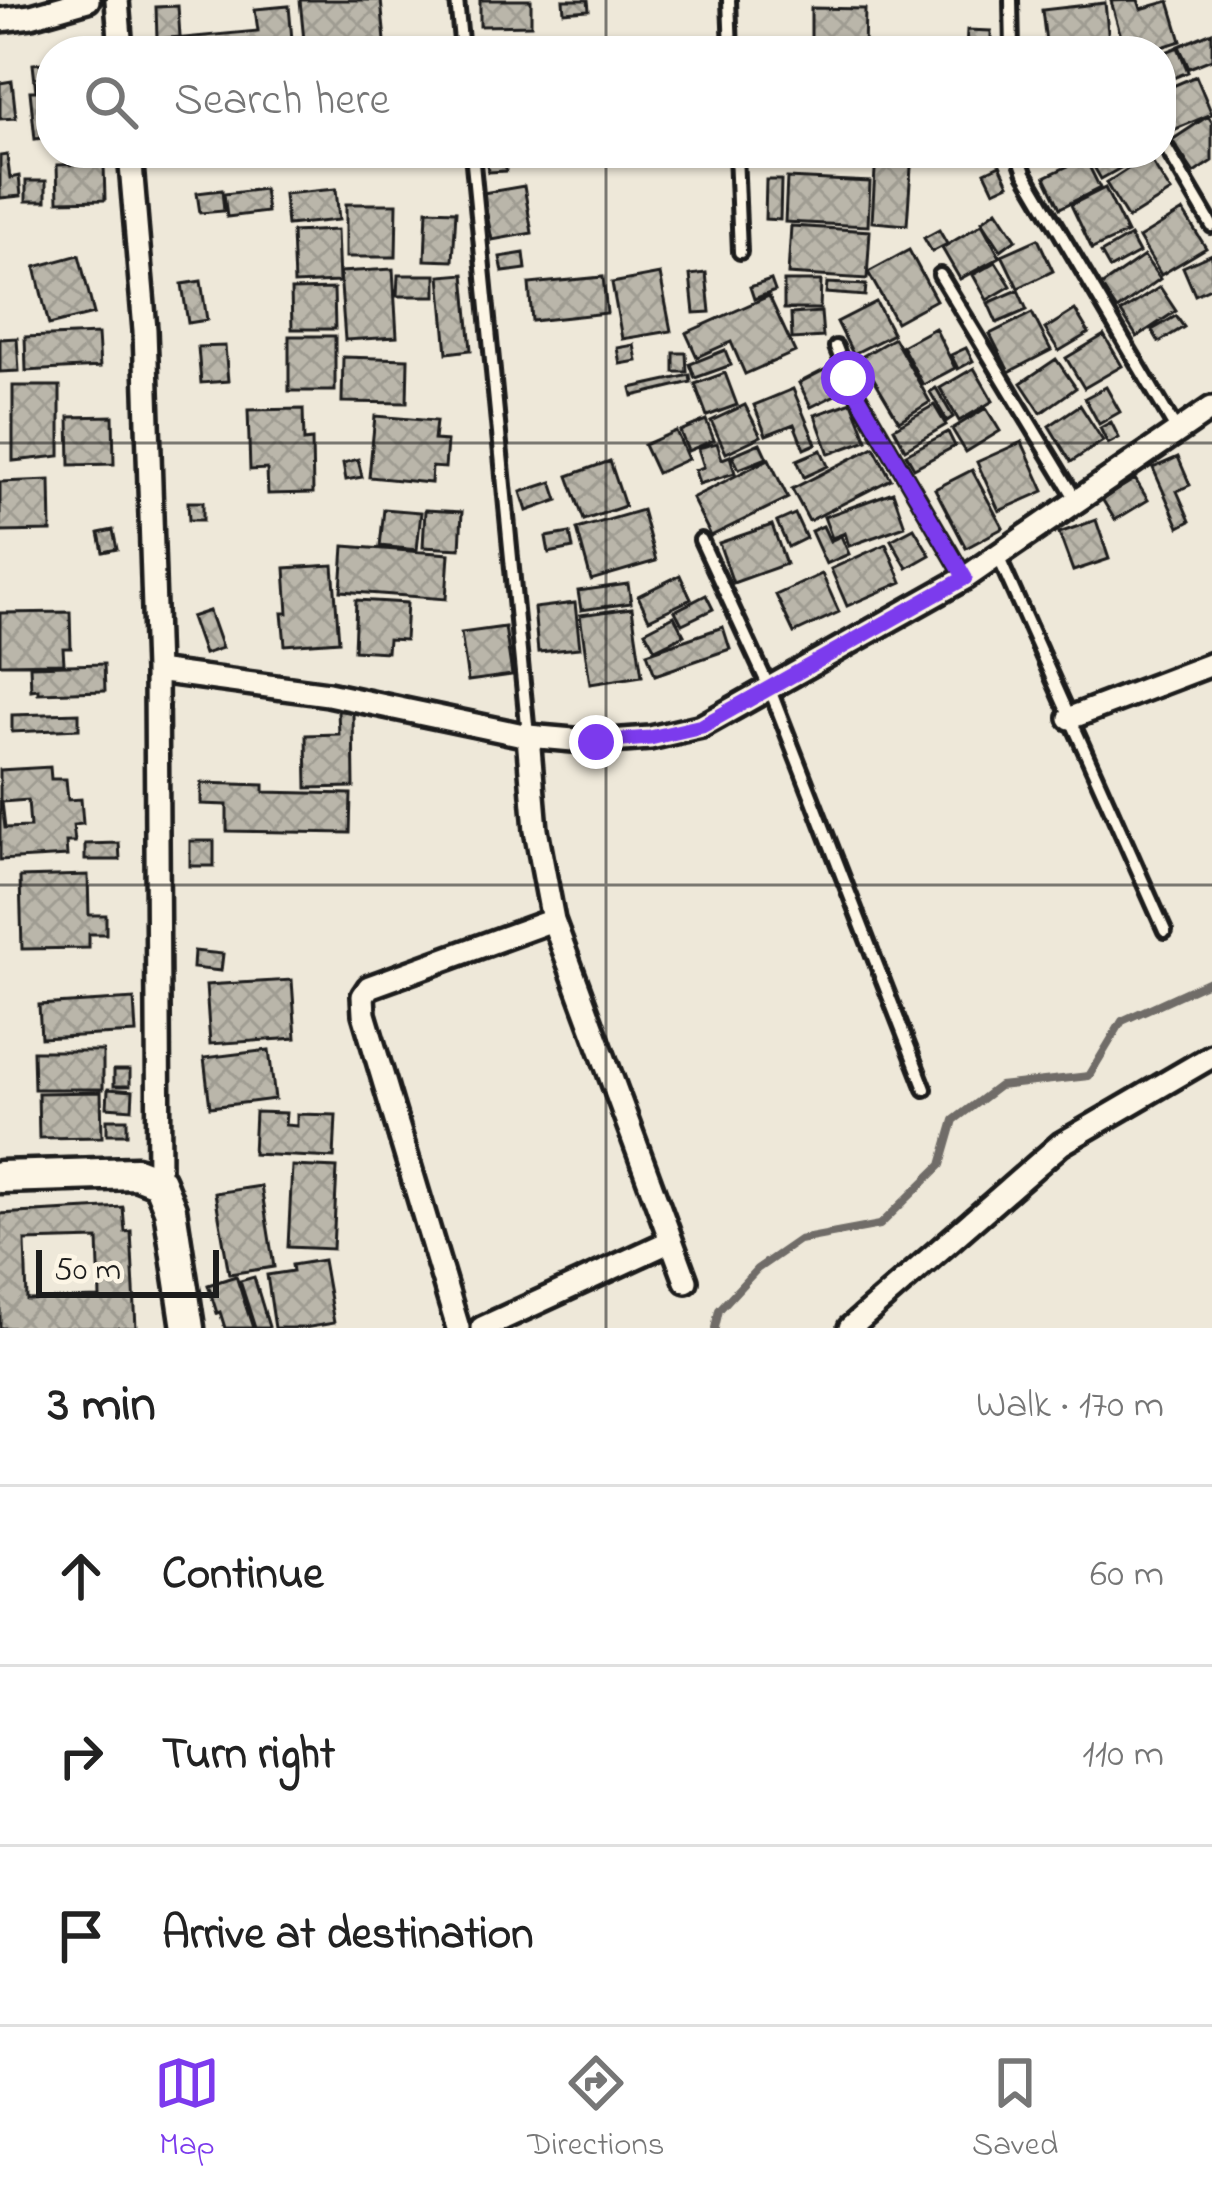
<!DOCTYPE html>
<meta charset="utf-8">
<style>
body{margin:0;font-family:"Indie Flower",sans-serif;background:#f6f6f6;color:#222}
.scale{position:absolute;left:36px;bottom:30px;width:183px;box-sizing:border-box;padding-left:12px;border:6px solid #1c1c1c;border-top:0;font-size:33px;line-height:42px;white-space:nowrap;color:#1c1c1c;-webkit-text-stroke:9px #fcf5e5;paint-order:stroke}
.stop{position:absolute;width:36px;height:36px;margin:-27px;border:9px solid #7c3aed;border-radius:50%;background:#fff}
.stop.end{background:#7c3aed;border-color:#fff;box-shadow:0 3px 12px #0008}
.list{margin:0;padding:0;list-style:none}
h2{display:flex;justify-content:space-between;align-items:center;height:156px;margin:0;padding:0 48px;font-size:51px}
h2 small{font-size:39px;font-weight:400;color:#767676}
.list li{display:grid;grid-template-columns:78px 1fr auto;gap:36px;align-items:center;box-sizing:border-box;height:180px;padding:0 48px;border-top:3px solid #e0e0e0}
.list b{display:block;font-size:45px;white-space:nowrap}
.list em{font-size:39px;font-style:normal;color:#767676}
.icon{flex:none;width:66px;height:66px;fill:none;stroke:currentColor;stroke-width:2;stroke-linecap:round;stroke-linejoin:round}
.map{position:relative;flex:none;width:1212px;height:1328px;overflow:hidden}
.search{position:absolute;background:#fff;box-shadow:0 3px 9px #0004;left:36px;right:36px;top:36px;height:132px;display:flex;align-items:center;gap:30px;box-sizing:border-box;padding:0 42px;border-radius:48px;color:#767676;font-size:45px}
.sheet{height:696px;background:#fff}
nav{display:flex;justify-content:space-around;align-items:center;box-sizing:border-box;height:168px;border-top:3px solid #e0e0e0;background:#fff;font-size:33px;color:#767676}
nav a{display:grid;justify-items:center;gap:6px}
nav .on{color:#7c3aed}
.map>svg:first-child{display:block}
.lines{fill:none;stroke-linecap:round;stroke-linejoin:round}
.stream{stroke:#6f6c67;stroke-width:8}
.building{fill:url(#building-cross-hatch);stroke:#1c1c1c;stroke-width:3;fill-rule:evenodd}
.lane-casing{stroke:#1c1c1c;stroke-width:20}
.street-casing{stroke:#1c1c1c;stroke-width:30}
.secondary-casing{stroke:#1c1c1c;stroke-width:39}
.lane{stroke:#fcf5e5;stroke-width:10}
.street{stroke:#fcf5e5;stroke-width:21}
.secondary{stroke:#fcf5e5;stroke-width:30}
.route{stroke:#7c3aed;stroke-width:15}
.grid{fill:none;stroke:#1c1c1c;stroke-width:3;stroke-opacity:0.55}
</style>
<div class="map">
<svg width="1212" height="1328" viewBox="0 0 1212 1328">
<defs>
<pattern id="building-cross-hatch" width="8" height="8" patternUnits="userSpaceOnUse" patternTransform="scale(3)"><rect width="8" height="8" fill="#bab6aa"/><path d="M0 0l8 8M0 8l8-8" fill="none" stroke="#9f9c92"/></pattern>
</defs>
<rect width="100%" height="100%" fill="#eee8d9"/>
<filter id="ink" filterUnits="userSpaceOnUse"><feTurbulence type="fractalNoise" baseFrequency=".00833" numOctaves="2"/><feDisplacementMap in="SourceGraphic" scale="24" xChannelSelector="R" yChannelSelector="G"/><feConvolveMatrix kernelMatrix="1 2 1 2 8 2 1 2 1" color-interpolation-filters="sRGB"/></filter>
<g filter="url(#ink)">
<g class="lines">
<path class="stream" d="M 715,1328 L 719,1310 L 757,1269 L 799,1240 L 880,1225 L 941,1165 L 954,1120 L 999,1086 L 1089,1076 L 1122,1021 L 1212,980"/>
</g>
<path class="building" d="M 300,0 L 381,0 L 386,51 L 305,51 Z
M 480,0 L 531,0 L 531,25 L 480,26 Z
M 563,0 L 588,0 L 589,10 L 564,12 Z
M 1138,0 L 1141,9 L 1169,1 L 1181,41 L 1149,51 L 1125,51 L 1111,1 Z
M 1105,3 L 1110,51 L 1047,51 L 1042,10 Z
M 178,6 L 180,37 L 157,39 L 156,7 Z
M 289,6 L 293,51 L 174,51 L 173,39 L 258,31 L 255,9 Z
M 811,8 L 865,9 L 864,51 L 811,51 Z
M 967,30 L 991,31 L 991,51 L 966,51 Z
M 1212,32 L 1212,59 L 1189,68 L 1179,46 Z
M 1178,47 L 1188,72 L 1161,83 L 1161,54 Z
M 51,62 L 51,137 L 35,139 L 30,91 L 36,91 L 33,64 Z
M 1196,76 L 1212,114 L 1171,131 L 1161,108 L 1161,91 Z
M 12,81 L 16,118 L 0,119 L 0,83 Z
M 1208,116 L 1212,122 L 1212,161 L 1194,173 L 1172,140 Z
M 486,153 L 505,153 L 506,171 L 488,172 Z
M 876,153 L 912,153 L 907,225 L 872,222 Z
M 1086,153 L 1147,153 L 1101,179 Z
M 7,155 L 10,178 L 19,176 L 21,196 L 0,198 L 0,156 Z
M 1148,156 L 1171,192 L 1128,219 L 1106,183 Z
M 1085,158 L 1100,188 L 1060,208 L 1045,177 Z
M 104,164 L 105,200 L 58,201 L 57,165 Z
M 1000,165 L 1009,184 L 994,191 L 985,172 Z
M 787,178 L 870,182 L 868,226 L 785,222 Z
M 766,180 L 781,180 L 780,220 L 765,219 Z
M 26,181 L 46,181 L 46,201 L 26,201 Z
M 524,186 L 532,233 L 492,240 L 483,193 Z
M 1105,188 L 1127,233 L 1092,249 L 1071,205 Z
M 264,189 L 267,212 L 227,217 L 224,194 Z
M 336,189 L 339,220 L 287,225 L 284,194 Z
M 222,190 L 224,211 L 200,213 L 197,193 Z
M 346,204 L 397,204 L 396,257 L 346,257 Z
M 427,210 L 456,211 L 453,261 L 425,260 Z
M 997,210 L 1016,239 L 1001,250 L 982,221 Z
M 1183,211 L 1206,248 L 1161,275 L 1139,238 Z
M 982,224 L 1000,257 L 960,279 L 942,248 Z
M 791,226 L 870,231 L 867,279 L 788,274 Z
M 337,230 L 339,282 L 294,284 L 292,232 Z
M 939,230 L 947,244 L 932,252 L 924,238 Z
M 1130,236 L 1139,253 L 1110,269 L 1101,253 Z
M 1038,239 L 1053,271 L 1018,288 L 1002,255 Z
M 909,250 L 936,300 L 896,322 L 868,272 Z
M 524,253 L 526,269 L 503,272 L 500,257 Z
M 1212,254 L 1212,287 L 1195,295 L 1183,267 Z
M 79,255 L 94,314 L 49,325 L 35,267 Z
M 1144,256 L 1160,279 L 1117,310 L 1101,286 Z
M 996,262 L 1011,286 L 987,300 L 973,275 Z
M 393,269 L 397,337 L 345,340 L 340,272 Z
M 706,273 L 710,312 L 694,313 L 690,275 Z
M 464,274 L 471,350 L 447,353 L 440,276 Z
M 660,274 L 671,331 L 622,339 L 612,283 Z
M 398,275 L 436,275 L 436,296 L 397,296 Z
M 603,277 L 607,313 L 532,321 L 529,284 Z
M 771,280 L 775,291 L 754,299 L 750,287 Z
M 201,281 L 207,320 L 188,323 L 182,284 Z
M 784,281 L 821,281 L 820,309 L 784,309 Z
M 827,283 L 866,285 L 865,296 L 826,293 Z
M 1160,287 L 1176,311 L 1137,337 L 1121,312 Z
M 334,289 L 335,329 L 292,329 L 291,290 Z
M 1018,290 L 1027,310 L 997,323 L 988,303 Z
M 769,296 L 795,352 L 745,374 L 731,342 L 697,357 L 686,333 Z
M 876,302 L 893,334 L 853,354 L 837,322 Z
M 1075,310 L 1089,333 L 1059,351 L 1045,329 Z
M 821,312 L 823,337 L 792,339 L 791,314 Z
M 1032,313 L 1051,350 L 1009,372 L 990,334 Z
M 1176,316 L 1184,327 L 1159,342 L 1152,330 Z
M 935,328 L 955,368 L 923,385 L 902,346 Z
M 98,334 L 100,367 L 26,371 L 25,337 Z
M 1104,335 L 1122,366 L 1084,388 L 1066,358 Z
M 289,336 L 335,336 L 335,391 L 289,391 Z
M 17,338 L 19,371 L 0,372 L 0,339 Z
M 894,338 L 930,402 L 899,421 L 861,357 Z
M 634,345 L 637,361 L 620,364 L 617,348 Z
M 225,346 L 228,381 L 201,383 L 198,347 Z
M 966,348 L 973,361 L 958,369 L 951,355 Z
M 725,350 L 731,365 L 695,378 L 690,364 Z
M 674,353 L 686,353 L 687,372 L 674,372 Z
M 343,357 L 408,359 L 407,403 L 342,402 Z
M 1056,359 L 1076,388 L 1041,413 L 1021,383 Z
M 830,367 L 843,391 L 811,407 L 799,383 Z
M 974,368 L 993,401 L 959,421 L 940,388 Z
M 725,373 L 737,405 L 707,416 L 695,384 Z
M 690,375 L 691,382 L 633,396 L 631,388 Z
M 13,386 L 60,386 L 60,456 L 13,461 Z
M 1106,387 L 1120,412 L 1099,424 L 1085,398 Z
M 936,388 L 953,417 L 947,421 L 930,392 Z
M 793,389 L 816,444 L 804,449 L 794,424 L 766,435 L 754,405 Z
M 852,402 L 867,440 L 829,454 L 815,415 Z
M 745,405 L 761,436 L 726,453 L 711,421 Z
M 934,405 L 946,425 L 905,449 L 894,428 Z
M 1080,405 L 1103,441 L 1071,462 L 1049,426 Z
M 986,408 L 1000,431 L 966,452 L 952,429 Z
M 303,409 L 304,441 L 312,440 L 313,493 L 268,494 L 267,469 L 250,470 L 248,410 Z
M 113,416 L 114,464 L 70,465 L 69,417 Z
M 375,416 L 436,421 L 434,440 L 447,441 L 445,468 L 432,467 L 431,483 L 369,477 Z
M 706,420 L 714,440 L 688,451 L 680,431 Z
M 1111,422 L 1119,438 L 1108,444 L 1100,428 Z
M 676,431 L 688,459 L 657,473 L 644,445 Z
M 948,432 L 955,446 L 914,468 L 906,454 Z
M 1022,442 L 1044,491 L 999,511 L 977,462 Z
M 717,443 L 722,459 L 730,456 L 735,473 L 699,484 L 695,470 L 704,467 L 698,448 Z
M 760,443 L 767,458 L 739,469 L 732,455 Z
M 874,447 L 891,479 L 809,521 L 792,489 Z
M 821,450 L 828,466 L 804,477 L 797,460 Z
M 1178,457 L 1190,485 L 1177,491 L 1190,521 L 1179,527 L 1153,468 Z
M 358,459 L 362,477 L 346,480 L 343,463 Z
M 769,459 L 788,498 L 711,536 L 692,498 Z
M 610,461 L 625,506 L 584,520 L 568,476 Z
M 972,470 L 1003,528 L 966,548 L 935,489 Z
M 1135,479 L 1148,500 L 1115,520 L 1102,499 Z
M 50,480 L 51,531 L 0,532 L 0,482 Z
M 552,482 L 558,500 L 527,511 L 521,492 Z
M 893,492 L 905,526 L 849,546 L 845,533 L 832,538 L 824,517 Z
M 188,502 L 203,502 L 203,520 L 189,520 Z
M 384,509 L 421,512 L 417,550 L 380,546 Z
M 425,510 L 462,512 L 460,549 L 423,547 Z
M 642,510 L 656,561 L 591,580 L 577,529 Z
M 795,514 L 806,538 L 788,547 L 777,522 Z
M 1096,520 L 1109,559 L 1073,571 L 1059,533 Z
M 772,525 L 786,564 L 733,583 L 719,543 Z
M 823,526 L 830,541 L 841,536 L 849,554 L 826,564 L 811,531 Z
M 914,528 L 930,555 L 907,568 L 891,540 Z
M 113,530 L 117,549 L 103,552 L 99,533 Z
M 570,533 L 573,548 L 549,553 L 546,537 Z
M 886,544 L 902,582 L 847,606 L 831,569 Z
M 344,546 L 449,554 L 446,599 L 341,591 Z
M 333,565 L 339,641 L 285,645 L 282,613 L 288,613 L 285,568 Z
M 822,574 L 839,612 L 794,633 L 776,595 Z
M 680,575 L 691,599 L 649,619 L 638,596 Z
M 628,584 L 631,603 L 581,610 L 578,591 Z
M 706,595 L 713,609 L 682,624 L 675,611 Z
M 356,600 L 407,603 L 405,640 L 388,639 L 387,652 L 354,650 Z
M 575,603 L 580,648 L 538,652 L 534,608 Z
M 632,608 L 642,676 L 590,684 L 580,615 Z
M 209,611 L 222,648 L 204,654 L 191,617 Z
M 70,612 L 71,648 L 63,648 L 64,663 L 0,664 L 0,613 Z
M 674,616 L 684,635 L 655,649 L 645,631 Z
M 505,627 L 512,675 L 468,681 L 461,633 Z
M 723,627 L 730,649 L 655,675 L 647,653 Z
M 104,664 L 105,691 L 38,693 L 38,689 L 31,690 L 30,666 Z
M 338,711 L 353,711 L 354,787 L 307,788 L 306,735 L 339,734 Z
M 79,713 L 79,729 L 12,732 L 12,715 Z
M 50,767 L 51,779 L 66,779 L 68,800 L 81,799 L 83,824 L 73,825 L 75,842 L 66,842 L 67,856 L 0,860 L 0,770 ZM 28,800 L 30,827 L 5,828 L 2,802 Z
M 201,783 L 264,785 L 264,792 L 351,794 L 350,833 L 227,831 L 227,805 L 201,804 Z
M 190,841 L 214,841 L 214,866 L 190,866 Z
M 119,843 L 120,860 L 85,860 L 85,844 Z
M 88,875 L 89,915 L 106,915 L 106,934 L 89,934 L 89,948 L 22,949 L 20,877 Z
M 194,951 L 223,954 L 221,971 L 193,968 Z
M 292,980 L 296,1038 L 210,1044 L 206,985 Z
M 134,999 L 136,1033 L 41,1038 L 39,1005 Z
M 269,1050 L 275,1099 L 210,1107 L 204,1058 Z
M 33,1051 L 103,1051 L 103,1089 L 34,1089 Z
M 114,1070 L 130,1070 L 130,1086 L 114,1086 Z
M 108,1089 L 133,1091 L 132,1109 L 107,1107 Z
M 101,1092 L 102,1137 L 39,1138 L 38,1093 Z
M 255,1112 L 286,1113 L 285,1125 L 297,1126 L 297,1114 L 336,1115 L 334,1158 L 253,1154 Z
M 107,1119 L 127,1119 L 127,1134 L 107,1134 Z
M 292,1166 L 337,1168 L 333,1249 L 288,1247 Z
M 261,1186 L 274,1267 L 229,1274 L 215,1193 Z
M 123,1207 L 125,1232 L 131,1231 L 136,1328 L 0,1328 L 0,1214 ZM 98,1239 L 100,1298 L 27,1300 L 25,1241 Z
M 323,1260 L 334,1323 L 304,1328 L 275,1328 L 267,1275 L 293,1271 L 292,1265 Z
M 236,1276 L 253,1328 L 225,1328 L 220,1312 L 217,1313 L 208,1285 Z
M 254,1277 L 269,1327 L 267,1328 L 255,1328 L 240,1281 Z"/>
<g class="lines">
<g class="lane-casing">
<path id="lane" d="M 457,0 L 462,51
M 729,0 L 731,51
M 1011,0 L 1012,51
M 1161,139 L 1212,226
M 472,153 L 528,735
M 736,153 L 740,252
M 1018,153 L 1025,173 L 1177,431
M 940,275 L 1077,501
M 836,347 L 848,378 L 965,578
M 701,540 L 769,687 L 925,1089
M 998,556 L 1165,931"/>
</g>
<g class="street-casing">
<path id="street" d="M 117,0 L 121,51
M 0,20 L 31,16 L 88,0
M 130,153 L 145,330 L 156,671 L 159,1182
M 156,671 L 328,694 L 528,736 L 596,742 L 650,738 L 702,726 L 965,578 L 1212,408
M 1070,718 L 1212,664
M 528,736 L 536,830 L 553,920 L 686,1281
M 458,1328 L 364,1014 L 363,996 L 369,987 L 553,920
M 482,1328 L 671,1241
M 850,1328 L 1061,1144 L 1212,1056"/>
</g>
<g class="secondary-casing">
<path id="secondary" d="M 0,1177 L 136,1173 L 159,1182 L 170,1209 L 188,1328"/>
</g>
<use href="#lane" class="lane"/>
<use href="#street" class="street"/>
<use href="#secondary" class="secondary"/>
</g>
</g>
<g class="lines" filter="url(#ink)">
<path class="route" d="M 596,742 L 650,738 L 702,726 L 965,578 L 848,378"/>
</g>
<path class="grid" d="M 606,0 L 606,51M 606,153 L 606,1328M 0,443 L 1212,443M 0,885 L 1212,885"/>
</svg>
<div class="scale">50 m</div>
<div class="stop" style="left:848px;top:378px"></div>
<div class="stop end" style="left:596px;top:742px"></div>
<div class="search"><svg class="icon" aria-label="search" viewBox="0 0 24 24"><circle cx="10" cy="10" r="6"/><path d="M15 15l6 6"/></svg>Search here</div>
</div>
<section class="sheet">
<h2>3 min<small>Walk · 170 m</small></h2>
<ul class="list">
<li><svg class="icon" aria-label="ahead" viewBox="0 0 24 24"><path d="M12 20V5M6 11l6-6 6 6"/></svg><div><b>Continue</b></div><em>60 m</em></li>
<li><svg class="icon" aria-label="right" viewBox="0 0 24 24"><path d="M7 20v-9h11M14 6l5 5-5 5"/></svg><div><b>Turn right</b></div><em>110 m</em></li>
<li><svg class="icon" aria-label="arrive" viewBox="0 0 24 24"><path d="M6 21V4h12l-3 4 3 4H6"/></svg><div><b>Arrive at destination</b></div></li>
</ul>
</section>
<nav>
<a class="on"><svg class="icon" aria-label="map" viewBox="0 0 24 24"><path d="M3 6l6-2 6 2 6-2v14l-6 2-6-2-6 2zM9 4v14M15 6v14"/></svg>Map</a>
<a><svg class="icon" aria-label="directions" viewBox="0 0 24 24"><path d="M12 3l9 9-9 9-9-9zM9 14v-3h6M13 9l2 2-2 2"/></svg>Directions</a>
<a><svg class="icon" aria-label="saved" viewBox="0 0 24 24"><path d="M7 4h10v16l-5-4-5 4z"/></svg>Saved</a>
</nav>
